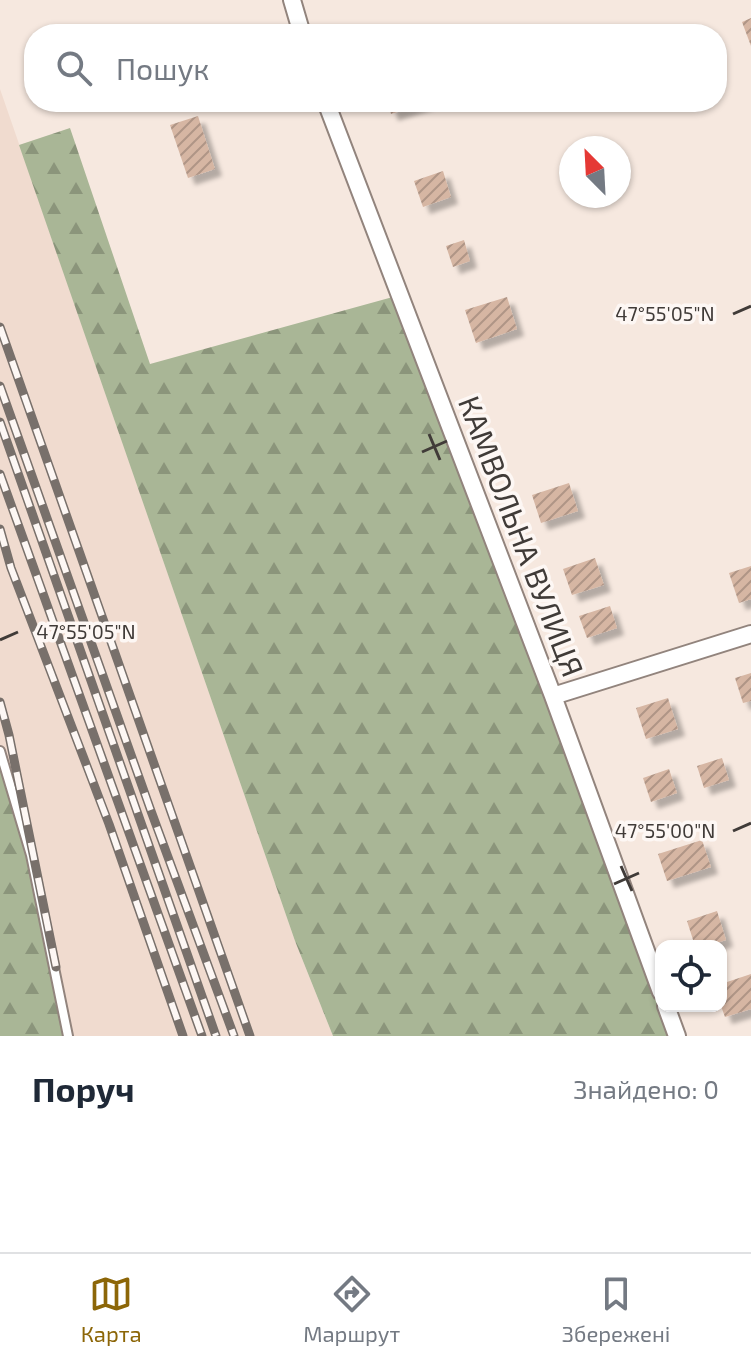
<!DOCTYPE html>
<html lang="uk">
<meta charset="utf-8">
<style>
body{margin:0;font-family:"Exo 2",sans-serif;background:#f2f2f3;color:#1f2937}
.controls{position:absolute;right:24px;bottom:24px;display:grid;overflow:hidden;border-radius:16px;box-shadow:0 2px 6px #0004}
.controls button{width:72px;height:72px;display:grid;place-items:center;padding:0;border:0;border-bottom:2px solid #e0e1e3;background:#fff;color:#1f2937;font:40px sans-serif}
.compass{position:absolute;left:559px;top:136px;width:72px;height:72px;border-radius:50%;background:#fff;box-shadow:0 2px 6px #0004;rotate:336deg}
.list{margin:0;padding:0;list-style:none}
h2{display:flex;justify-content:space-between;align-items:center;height:104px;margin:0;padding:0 32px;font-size:34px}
h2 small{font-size:26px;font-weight:400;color:#747a83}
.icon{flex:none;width:44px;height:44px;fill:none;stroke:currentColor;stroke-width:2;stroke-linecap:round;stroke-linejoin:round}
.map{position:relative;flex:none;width:751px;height:1036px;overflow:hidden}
.search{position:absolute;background:#fff;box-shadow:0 2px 6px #0004;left:24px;right:24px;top:24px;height:88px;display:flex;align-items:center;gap:20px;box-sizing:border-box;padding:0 28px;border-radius:32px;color:#747a83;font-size:30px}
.sheet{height:216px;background:#fff}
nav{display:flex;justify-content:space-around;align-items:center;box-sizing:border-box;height:112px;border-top:2px solid #e0e1e3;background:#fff;font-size:22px;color:#747a83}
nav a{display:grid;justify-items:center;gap:4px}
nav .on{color:#8c6608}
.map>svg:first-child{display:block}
.built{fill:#f0dbcf}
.forest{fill:url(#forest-firs)}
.building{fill:url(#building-hatch);filter:url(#shadow)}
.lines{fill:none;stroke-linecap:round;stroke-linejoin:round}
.service-casing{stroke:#92847d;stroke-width:12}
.minor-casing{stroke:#92847d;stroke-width:20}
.service{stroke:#fff;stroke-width:8}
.minor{stroke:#fff;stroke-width:16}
.rail-casing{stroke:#78706b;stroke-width:9}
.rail{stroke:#fdf7f4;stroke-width:6;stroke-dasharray:18;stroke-linecap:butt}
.ticks{fill:none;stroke:#403b38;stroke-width:3}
.labels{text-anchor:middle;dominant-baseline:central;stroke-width:7;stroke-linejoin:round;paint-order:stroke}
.street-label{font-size:30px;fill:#403b38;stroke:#fdf7f4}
.ticks-label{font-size:20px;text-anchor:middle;fill:#403b38;stroke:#fdf7f4;stroke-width:7;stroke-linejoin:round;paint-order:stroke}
</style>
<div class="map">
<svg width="751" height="1036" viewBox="0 0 751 1036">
<defs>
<pattern id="forest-firs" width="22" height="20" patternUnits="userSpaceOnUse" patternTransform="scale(2)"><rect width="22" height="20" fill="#a9b696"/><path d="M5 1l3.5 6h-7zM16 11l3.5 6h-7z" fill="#8b957b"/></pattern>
<pattern id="building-hatch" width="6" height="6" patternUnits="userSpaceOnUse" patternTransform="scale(2)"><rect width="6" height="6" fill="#d6b6a3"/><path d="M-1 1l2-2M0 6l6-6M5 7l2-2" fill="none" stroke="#af9586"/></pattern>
<filter id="shadow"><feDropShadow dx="7" dy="7" stdDeviation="2" flood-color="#0004"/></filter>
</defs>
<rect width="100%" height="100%" fill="#f6e8df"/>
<path class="built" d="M 0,89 L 295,941 L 333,1036 L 68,1036 L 0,751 Z"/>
<path class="forest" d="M 70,128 L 150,364 L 400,295 L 661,992 L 661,1006 L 677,1036 L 333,1036 L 295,941 L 19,145 Z
M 0,751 L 31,855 L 68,1036 L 0,1036 Z"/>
<path class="building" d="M 751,18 L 751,46 L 742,22 Z
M 388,102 L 426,102 L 426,103 L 391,114 Z
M 198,116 L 215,169 L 188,178 L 170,125 Z
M 443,171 L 451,197 L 423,207 L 414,181 Z
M 464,240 L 470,261 L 453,267 L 446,246 Z
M 507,297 L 517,329 L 476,343 L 465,310 Z
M 569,483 L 578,511 L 541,523 L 532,495 Z
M 595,558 L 604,585 L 572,595 L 563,569 Z
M 751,566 L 751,599 L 739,603 L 729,573 Z
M 610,606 L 617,628 L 587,638 L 579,616 Z
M 751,673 L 751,701 L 743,703 L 735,678 Z
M 668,698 L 678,729 L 646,739 L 636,708 Z
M 722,758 L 729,780 L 704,788 L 697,766 Z
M 669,769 L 677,793 L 651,802 L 643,778 Z
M 702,840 L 711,867 L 667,881 L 658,854 Z
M 717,911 L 726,940 L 706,946 L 695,946 L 687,921 Z
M 751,974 L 751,1009 L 725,1017 L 721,1006 L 721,984 Z"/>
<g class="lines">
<g class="service-casing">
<path id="service" d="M 0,751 L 31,855 L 68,1036"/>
</g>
<g class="minor-casing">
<path id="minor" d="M 292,0 L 302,34
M 326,102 L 553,696 L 661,992
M 553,696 L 751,634
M 666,1006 L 677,1036"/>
</g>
<use href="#service" class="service"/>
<use href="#minor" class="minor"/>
<g class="rail-casing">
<path id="rail" d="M 0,327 L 250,1036
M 0,386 L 151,811 L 234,1036
M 0,422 L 216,1036
M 0,474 L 202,1036
M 0,529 L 11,568 L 109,824 L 183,1036
M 0,702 L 9,735 L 56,967"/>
</g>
<use href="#rail" class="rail"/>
</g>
<path class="ticks" d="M 733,314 L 751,306M 429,434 L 440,460M 422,452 L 447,441M 0,640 L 18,632M 733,831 L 751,823M 621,866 L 632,891M 614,884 L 639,873"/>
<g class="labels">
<g class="street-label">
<text transform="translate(522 536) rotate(69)">КАМВОЛЬНА ВУЛИЦЯ</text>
</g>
</g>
<g class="ticks-label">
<text x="665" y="321">47°55'05"N</text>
<text x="86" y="639">47°55'05"N</text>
<text x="665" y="838">47°55'00"N</text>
</g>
</svg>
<div class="controls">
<button><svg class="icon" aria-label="locate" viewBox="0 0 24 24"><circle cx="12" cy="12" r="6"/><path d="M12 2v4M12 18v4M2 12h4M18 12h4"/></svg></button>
</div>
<svg class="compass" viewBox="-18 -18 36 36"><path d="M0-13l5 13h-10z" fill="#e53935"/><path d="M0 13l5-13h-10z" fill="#747a83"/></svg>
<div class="search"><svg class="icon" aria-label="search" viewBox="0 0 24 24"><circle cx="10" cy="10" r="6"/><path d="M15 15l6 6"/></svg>Пошук</div>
</div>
<section class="sheet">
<h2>Поруч<small>Знайдено: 0</small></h2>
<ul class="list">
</ul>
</section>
<nav>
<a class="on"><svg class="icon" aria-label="map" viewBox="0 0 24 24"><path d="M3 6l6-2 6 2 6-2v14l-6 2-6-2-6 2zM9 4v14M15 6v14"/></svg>Карта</a>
<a><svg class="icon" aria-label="directions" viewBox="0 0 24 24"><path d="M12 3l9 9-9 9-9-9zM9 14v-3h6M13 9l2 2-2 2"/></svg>Маршрут</a>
<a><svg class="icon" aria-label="saved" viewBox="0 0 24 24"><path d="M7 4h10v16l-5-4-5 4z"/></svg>Збережені</a>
</nav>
